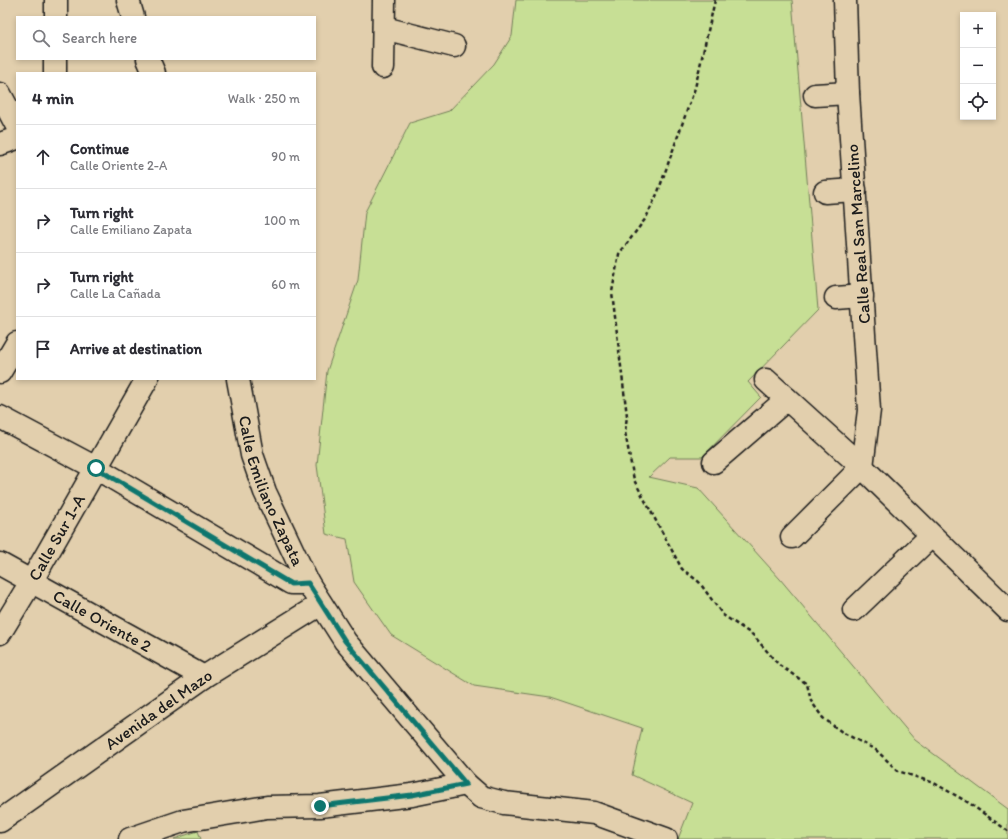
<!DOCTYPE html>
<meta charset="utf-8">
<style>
body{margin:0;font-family:Itim,sans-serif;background:#f2f2f3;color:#2b2b33}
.controls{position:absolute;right:12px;top:12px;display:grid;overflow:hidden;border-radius:0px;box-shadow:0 2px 6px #0003}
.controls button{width:36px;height:36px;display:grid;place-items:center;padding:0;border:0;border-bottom:1px solid #e1e1e2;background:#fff;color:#2b2b33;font:20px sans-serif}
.stop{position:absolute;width:12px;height:12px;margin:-9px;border:3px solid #0f766e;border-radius:50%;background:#fff}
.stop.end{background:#0f766e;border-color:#fff;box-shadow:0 1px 4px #0008}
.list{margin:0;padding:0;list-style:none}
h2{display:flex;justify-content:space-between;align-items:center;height:52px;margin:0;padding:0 16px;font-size:17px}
h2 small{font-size:13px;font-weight:400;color:#7c7c81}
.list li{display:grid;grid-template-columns:26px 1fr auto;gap:12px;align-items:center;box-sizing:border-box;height:64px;padding:0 16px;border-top:1px solid #e1e1e2}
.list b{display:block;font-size:15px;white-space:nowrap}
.list p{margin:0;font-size:13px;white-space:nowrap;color:#7c7c81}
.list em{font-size:13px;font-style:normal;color:#7c7c81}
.icon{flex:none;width:22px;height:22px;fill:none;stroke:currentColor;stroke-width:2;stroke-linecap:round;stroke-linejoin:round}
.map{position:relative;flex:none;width:1008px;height:839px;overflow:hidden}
.search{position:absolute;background:#fff;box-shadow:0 2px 6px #0003;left:16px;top:16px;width:300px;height:44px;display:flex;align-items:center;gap:10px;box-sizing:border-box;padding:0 14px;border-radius:0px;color:#7c7c81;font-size:15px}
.panel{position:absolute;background:#fff;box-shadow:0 2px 6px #0003;left:16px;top:72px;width:300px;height:308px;border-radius:0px}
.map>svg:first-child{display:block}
.green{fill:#c7df95;stroke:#727e58}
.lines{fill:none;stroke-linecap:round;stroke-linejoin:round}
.minor-casing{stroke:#1c1c1c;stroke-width:25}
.major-casing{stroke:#1c1c1c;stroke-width:25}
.path{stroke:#1c1c1c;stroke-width:2.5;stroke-dasharray:4 3;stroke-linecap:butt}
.minor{stroke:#e2cfad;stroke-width:22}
.major{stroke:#e2cfad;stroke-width:22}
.route{stroke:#0f766e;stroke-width:5}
.labels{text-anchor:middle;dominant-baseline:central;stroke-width:3.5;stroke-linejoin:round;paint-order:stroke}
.street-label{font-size:17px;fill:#1c1c1c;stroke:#e2cfad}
</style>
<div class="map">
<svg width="1008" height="839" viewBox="0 0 1008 839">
<rect width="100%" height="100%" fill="#e2cfad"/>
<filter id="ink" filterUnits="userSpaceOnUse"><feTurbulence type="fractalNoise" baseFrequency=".025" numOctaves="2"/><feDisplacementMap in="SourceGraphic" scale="8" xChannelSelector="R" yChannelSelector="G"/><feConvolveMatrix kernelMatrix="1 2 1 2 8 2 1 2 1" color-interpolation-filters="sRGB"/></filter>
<g filter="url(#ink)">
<path class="green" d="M 516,0 L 792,0 L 818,310 L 748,382 L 761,397 L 702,457 L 670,457 L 649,477 L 698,488 L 780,579 L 915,740 L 1008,809 L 1008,839 L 678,839 L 692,803 L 632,775 L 642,728 L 550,697 L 474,686 L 391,635 L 354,582 L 347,539 L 326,534 L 317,465 L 327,371 L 358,280 L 365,212 L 410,123 L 449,111 L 494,64 L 512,36 Z
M 198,831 L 201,839 L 174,839 Z"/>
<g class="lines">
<g class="minor-casing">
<g id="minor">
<path d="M 128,0 L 133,17"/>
<path d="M 384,28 L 454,46"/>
<path d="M 148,59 L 154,73"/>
<path d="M 383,67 L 384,0"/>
<path d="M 0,94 L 17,126"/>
<path d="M 815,95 L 848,93"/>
<path d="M 0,144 L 17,138"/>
<path d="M 825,192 L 855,190"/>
<path d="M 836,298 L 862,296"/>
<path id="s1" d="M 238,379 L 252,455 L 265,492 L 308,583 L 345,641 L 466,784 L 481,797 L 504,803 L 594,813 L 666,839"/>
<path d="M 766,380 L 862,467 L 1008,610"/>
<path d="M 0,417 L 96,468 L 291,583 L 308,583"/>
<path d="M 714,462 L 787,399"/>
<path d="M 792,537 L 862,467 L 869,410 L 848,93 L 845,0"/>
<path id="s2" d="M 0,564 L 204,677"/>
<path d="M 854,610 L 931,536"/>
<path id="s3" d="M 0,633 L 31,582 L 147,379"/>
<path id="s4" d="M 0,821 L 204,677 L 321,604"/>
<path d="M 130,839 L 183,821 L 267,807 L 320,806 L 412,795 L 466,784"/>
</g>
</g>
<g class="major-casing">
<path id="major" d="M 56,17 L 56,0
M 55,73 L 55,59
M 0,372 L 17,343"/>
</g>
<path class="path" d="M 715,0 L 695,88 L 658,192 L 646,218 L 619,254 L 612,292 L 627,416 L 625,432 L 634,480 L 682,569 L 699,582 L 723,615 L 753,635 L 779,665 L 807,684 L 811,701 L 823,718 L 842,732 L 876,750 L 898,771 L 934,783 L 969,803 L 1008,831"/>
<use href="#minor" class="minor"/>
<use href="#major" class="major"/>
</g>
</g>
<g class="lines" filter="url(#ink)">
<path class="route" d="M 96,468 L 291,584 L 308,583 L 345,641 L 466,784 L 412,795 L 320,806"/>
</g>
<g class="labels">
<g class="street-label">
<text transform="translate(858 234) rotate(-94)">Calle Real San Marcelino</text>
<text stroke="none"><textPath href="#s1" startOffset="117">Calle Emiliano Zapata</textPath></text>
<text stroke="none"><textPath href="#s3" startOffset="111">Calle Sur 1-A</textPath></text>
<text stroke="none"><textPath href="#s2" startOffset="117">Calle Oriente 2</textPath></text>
<text stroke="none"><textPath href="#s4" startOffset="194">Avenida del Mazo</textPath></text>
</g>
</g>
</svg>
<div class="controls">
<button>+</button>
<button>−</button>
<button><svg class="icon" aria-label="locate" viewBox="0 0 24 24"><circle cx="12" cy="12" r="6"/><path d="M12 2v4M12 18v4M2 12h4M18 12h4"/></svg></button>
</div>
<div class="stop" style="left:96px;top:468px"></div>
<div class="stop end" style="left:320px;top:806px"></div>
<div class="search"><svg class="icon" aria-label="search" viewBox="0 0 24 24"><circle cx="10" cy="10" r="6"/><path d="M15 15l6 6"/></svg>Search here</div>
<section class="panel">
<h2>4 min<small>Walk · 250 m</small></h2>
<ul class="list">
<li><svg class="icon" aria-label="ahead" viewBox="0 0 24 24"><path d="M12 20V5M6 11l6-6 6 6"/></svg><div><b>Continue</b><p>Calle Oriente 2-A</p></div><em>90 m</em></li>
<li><svg class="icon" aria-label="right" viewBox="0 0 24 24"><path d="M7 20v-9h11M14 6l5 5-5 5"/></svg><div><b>Turn right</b><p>Calle Emiliano Zapata</p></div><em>100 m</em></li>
<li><svg class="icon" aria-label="right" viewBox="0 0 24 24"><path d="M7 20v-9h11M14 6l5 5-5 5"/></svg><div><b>Turn right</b><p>Calle La Cañada</p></div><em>60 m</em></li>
<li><svg class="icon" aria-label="arrive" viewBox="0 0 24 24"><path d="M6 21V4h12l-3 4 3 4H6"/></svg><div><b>Arrive at destination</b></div></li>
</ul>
</section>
</div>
